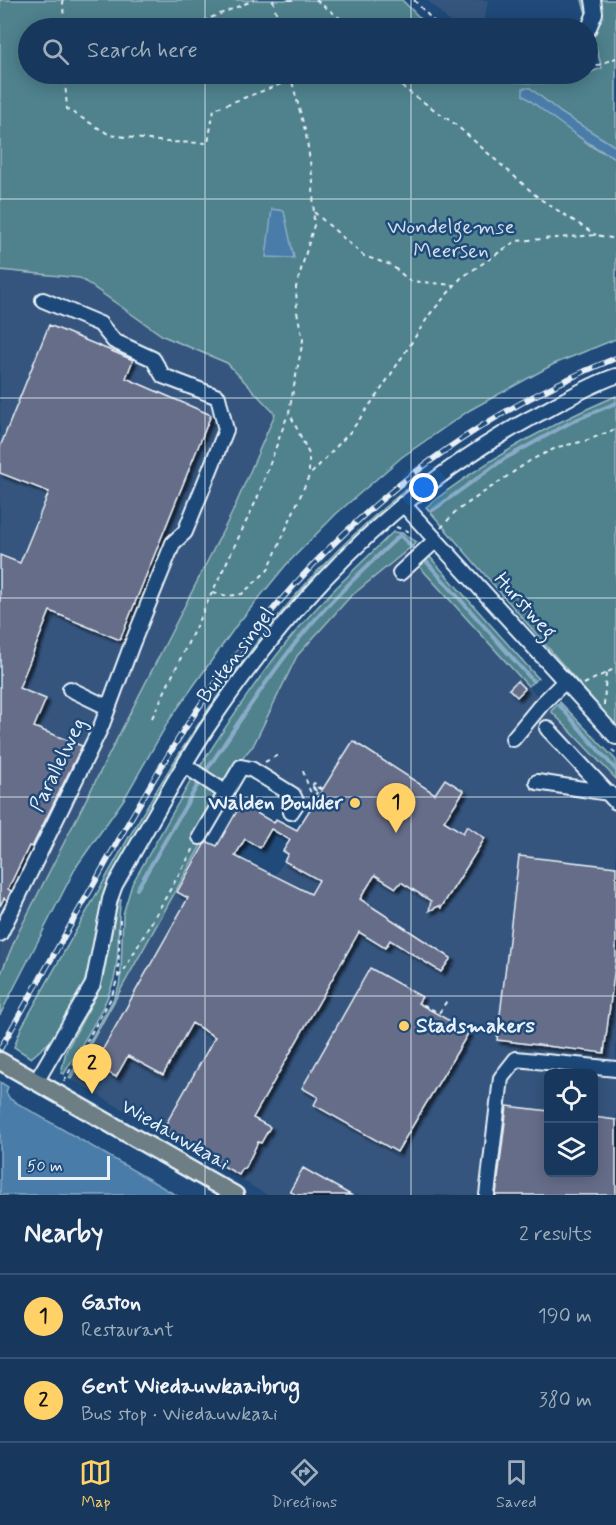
<!DOCTYPE html>
<meta charset="utf-8">
<style>
body{margin:0;font-family:Mynerve,sans-serif;background:#203f62;color:#f1f3f6}
.controls{position:absolute;right:18px;bottom:18px;display:grid;overflow:hidden;border-radius:9px;box-shadow:0 3px 15px #0003}
.controls button{width:54px;height:54px;display:grid;place-items:center;padding:0;border:0;border-bottom:2px solid #365272;background:#17385c;color:#f1f3f6;font:30px sans-serif}
.scale{position:absolute;left:18px;bottom:15px;width:92px;box-sizing:border-box;padding-left:6px;border:3px solid #e8f1f8;border-top:0;font-size:16px;line-height:21px;white-space:nowrap;color:#e8f1f8;-webkit-text-stroke:4px #1f4a7a;paint-order:stroke}
.you{position:absolute;left:424px;top:488px;width:21px;height:21px;margin:-15px;border:4px solid #fff;border-radius:50%;background:#1a73e8;box-shadow:0 0 0 9px #1a73e833}
.badge{display:grid;place-items:center;width:39px;height:39px;border-radius:50%;background:#ffd166;color:#111;font-size:20px;font-weight:700}
.pin{position:absolute;translate:-50% -50px;filter:drop-shadow(0 2px 3px #0008)}
.pin::after{content:'';position:absolute;top:32px;width:21px;height:18px;background:inherit;clip-path:polygon(0 0,100% 0,50% 100%)}
.list{margin:0;padding:0;list-style:none}
h2{display:flex;justify-content:space-between;align-items:center;height:78px;margin:0;padding:0 24px;font-size:26px}
h2 small{font-size:20px;font-weight:400;color:#9eacbb}
.list li{display:grid;grid-template-columns:39px 1fr auto;gap:18px;align-items:center;box-sizing:border-box;height:84px;padding:0 24px;border-top:2px solid #365272}
.list b{display:block;font-size:22px;white-space:nowrap}
.list p{margin:0;font-size:20px;white-space:nowrap;color:#9eacbb}
.list em{font-size:20px;font-style:normal;color:#9eacbb}
.icon{flex:none;width:33px;height:33px;fill:none;stroke:currentColor;stroke-width:2;stroke-linecap:round;stroke-linejoin:round}
.map{position:relative;flex:none;width:616px;height:1195px;overflow:hidden}
.search{position:absolute;background:#17385c;box-shadow:0 3px 15px #0003;left:18px;right:18px;top:18px;height:66px;display:flex;align-items:center;gap:15px;box-sizing:border-box;padding:0 21px;border-radius:33px;color:#9eacbb;font-size:22px}
.sheet{height:246px;background:#17385c}
nav{display:flex;justify-content:space-around;align-items:center;box-sizing:border-box;height:84px;border-top:2px solid #365272;background:#17385c;font-size:16px;color:#9eacbb}
nav a{display:grid;justify-items:center;gap:3px}
nav .on{color:#ffd166}
.map>svg:first-child{display:block}
.built{fill:#34547e;fill-rule:evenodd}
.green{fill:#50828d;stroke:#9cbac2;stroke-width:1.5}
.water{fill:#4a7ca8;stroke:#89abc8;stroke-width:1.5}
.lines{fill:none;stroke-linecap:round;stroke-linejoin:round}
.stream{stroke:#89abc8;stroke-width:4}
.building{fill:#666d89;stroke:#e8f1f8;stroke-width:1.5;fill-rule:evenodd;filter:url(#shadow)}
.minor-casing{stroke:#e8f1f8;stroke-width:18}
.major-casing{stroke:#e8f1f8;stroke-width:21}
.path{stroke:#e8f1f8;stroke-width:2;stroke-dasharray:4.5 4.5;stroke-linecap:butt}
.minor{stroke:#1f4a7a;stroke-width:14}
.major{stroke:#6d7e84;stroke-width:16}
.rail-casing{stroke:#e8f1f8;stroke-width:6}
.rail{stroke:#1f4a7a;stroke-width:4;stroke-dasharray:11;stroke-linecap:butt}
.grid{fill:none;stroke:#e8f1f8;stroke-width:1.5;stroke-opacity:0.55}
.poi-dot{fill:#ffd166;stroke:#1f4a7a;stroke-width:2}
.labels{text-anchor:middle;dominant-baseline:central;stroke-width:5;stroke-linejoin:round;paint-order:stroke}
.park-label{font-size:21px;fill:#d1e0e8;stroke:#1f4a7a}
.street-label{font-size:21px;fill:#e8f1f8;stroke:#1f4a7a}
.poi-label{font-size:21px;font-weight:bold;fill:#e8f1f8;stroke:#1f4a7a;text-anchor:end}
</style>
<div class="map">
<svg width="616" height="1195" viewBox="0 0 616 1195">
<defs>
<filter id="shadow"><feDropShadow dx="3.5" dy="3.5" stdDeviation="1.5" flood-color="#0009"/></filter>
</defs>
<rect width="100%" height="100%" fill="#1f4a7a"/>
<filter id="ink" filterUnits="userSpaceOnUse"><feTurbulence type="fractalNoise" baseFrequency=".0167" numOctaves="2"/><feDisplacementMap in="SourceGraphic" scale="12" xChannelSelector="R" yChannelSelector="G"/><feConvolveMatrix kernelMatrix="1 2 1 2 8 2 1 2 1" color-interpolation-filters="sRGB"/></filter>
<g filter="url(#ink)">
<path class="built" d="M 427,0 L 488,0 L 483,28 L 456,28 Z
M 0,270 L 80,278 L 163,336 L 227,363 L 275,414 L 232,513 L 16,937 L 0,976 Z
M 405,551 L 551,711 L 616,779 L 616,1195 L 267,1195 L 71,1079 L 204,840 L 275,875 L 288,855 L 283,851 L 313,803 L 242,757 L 253,746 L 297,656 L 350,597 ZM 548,1074 L 594,1074 L 594,1172 L 548,1172 Z"/>
<path class="green" d="M 0,0 L 402,0 L 430,28 L 28,28 L 28,74 L 481,74 C 501,82 539,85 561,82 C 576,79 589,72 602,68 L 582,0 L 616,0 L 616,147 L 561,113 L 530,88 L 523,95 L 594,148 L 616,158 L 616,339 L 554,364 L 470,410 L 402,457 L 336,514 L 286,565 L 236,626 L 170,719 L 124,799 L 76,867 L 0,1015 L 0,976 L 16,937 L 232,513 L 275,414 L 227,363 L 163,336 L 80,278 L 0,270 Z
M 616,396 L 616,726 L 426,507 C 484,460 548,425 616,396 Z
M 408,488 L 408,493 L 337,556 L 298,597 L 269,632 L 180,760 L 104,891 L 92,955 L 83,987 L 53,1039 L 31,1058 L 14,1047 L 21,1028 C 117,862 202,684 340,548 C 362,527 384,506 408,488 Z
M 393,532 L 402,533 L 417,542 L 350,597 L 297,656 L 253,746 C 238,760 236,775 217,782 L 199,768 C 231,718 264,668 303,623 C 331,591 362,562 393,532 Z
M 430,557 L 538,678 L 528,686 L 419,566 Z
M 560,702 L 616,760 L 616,779 L 551,711 Z
M 193,777 L 213,788 L 215,802 L 204,840 L 71,1079 L 69,1078 L 113,1000 L 119,986 L 121,972 L 123,914 L 132,884 Z
M 118,900 L 121,900 C 116,926 121,953 114,979 C 106,1009 80,1046 64,1074 L 61,1073 L 66,1051 L 98,992 L 103,978 Z"/>
<path class="water" d="M 523,88 L 530,88 L 561,113 L 616,147 L 616,158 C 582,142 553,118 523,95 Z
M 272,209 L 284,211 L 294,258 L 266,257 Z
M 0,1082 L 8,1087 L 6,1092 L 10,1099 L 176,1195 L 0,1195 Z"/>
<g class="lines">
<path class="stream" d="M 433,510 L 504,459 L 573,421 L 616,403
M 425,560 L 533,681
M 559,705 L 616,770
M 204,774 C 233,731 261,687 294,645 C 324,606 364,569 400,535 L 412,547
M 137,889 L 200,781"/>
</g>
<path class="building" d="M 49,325 L 133,360 L 126,378 L 211,415 L 120,640 L 50,611 L 19,688 L 46,699 L 34,727 L 82,746 L 32,847 L 29,846 L 8,889 L 11,891 L 7,900 L 4,898 L 0,906 L 0,555 L 20,563 L 49,492 L 0,473 L 0,447 Z
M 517,681 L 525,689 L 517,697 L 509,689 Z
M 353,741 L 435,794 L 445,779 L 464,791 L 444,821 L 463,833 L 467,826 L 485,838 L 441,908 L 439,906 L 429,911 L 431,901 L 401,882 L 396,888 L 375,875 L 360,899 L 451,958 L 441,972 L 390,940 L 385,948 L 359,932 L 253,1118 L 270,1127 L 261,1143 L 258,1142 L 245,1169 L 243,1168 L 239,1175 L 162,1131 L 215,1037 L 192,1023 L 163,1075 L 128,1056 L 116,1077 L 94,1065 L 188,898 L 177,892 L 204,845 L 208,842 L 217,846 L 241,804 L 247,808 L 252,806 L 253,811 L 274,823 L 276,819 L 297,830 ZM 271,829 L 290,840 L 283,851 L 288,854 L 284,861 L 319,880 L 311,894 L 235,856 L 245,839 L 260,848 Z
M 519,856 L 616,867 L 616,958 L 604,1053 L 497,1040 Z
M 370,968 L 422,997 L 418,1003 L 469,1032 L 397,1152 L 314,1105 L 318,1097 L 302,1088 Z
M 507,1106 L 549,1111 L 549,1173 L 594,1173 L 594,1117 L 616,1120 L 616,1195 L 496,1195 Z
M 303,1168 L 351,1195 L 296,1195 L 290,1191 Z"/>
<g class="lines">
<g class="minor-casing">
<path id="minor" d="M 588,30 L 595,13 L 593,0
M 403,504 L 616,737
M 400,573 L 436,540
M 70,689 L 107,707
M 547,728 L 616,802
M 513,739 L 541,705 L 565,681
M 184,765 L 225,792
M 537,782 L 609,793
M 200,837 L 241,767 L 251,769 L 293,795 L 297,803 L 291,812
M 0,934 L 101,727 L 132,644 L 173,543 L 185,532 L 226,430 L 218,397 L 163,376 L 153,359 L 114,341 L 100,324 L 43,300
M 36,1082 L 93,984 L 110,899 L 115,885 C 145,832 174,779 207,728 C 291,601 396,491 531,418 C 559,404 586,386 616,376
M 487,1195 L 501,1078 L 516,1059 L 616,1069"/>
</g>
<g class="major-casing">
<path id="major" d="M 0,1061 L 235,1195"/>
</g>
<path class="path" d="M 63,0 L 64,28
M 273,0 L 280,28
M 288,0 L 295,0
M 316,0 L 353,28
M 414,0 L 440,28
M 186,28 L 254,0
M 588,69 L 616,58
M 65,74 L 65,80 L 80,74
M 290,74 L 306,134 L 313,182 L 314,225 L 296,287 L 297,312 L 303,340 L 289,412 L 309,454 L 309,475
M 388,74 L 406,90 L 455,124 L 540,199 L 596,235
M 512,74 C 531,78 554,79 573,74
M 65,80 L 67,109 L 110,135 L 166,142 L 208,143 L 214,109 L 292,80 L 318,74
M 314,212 L 364,256 L 391,265 L 410,281 L 454,285
M 396,527 L 410,532
M 441,528 L 455,512 L 531,460 L 558,447 L 585,441 L 616,429
M 213,593 L 228,596 L 242,594 L 268,570 L 309,476 L 351,431 L 382,388 L 430,314 L 461,278 L 516,241 L 596,235 L 616,239
M 584,684 L 616,668
M 604,705 L 606,672
M 152,718 L 257,499 L 288,414
M 612,750 L 616,754
M 265,762 L 278,755
M 303,771 L 310,791 L 315,795 L 318,791 L 313,787 L 314,785 L 320,789 L 318,792 L 311,787 L 314,783 L 323,789
M 118,977 L 123,972 L 194,848
M 424,1006 L 424,1005 L 439,1013 L 448,999
M 64,1081 L 111,998 L 118,977 L 120,920"/>
<use href="#minor" class="minor"/>
<use href="#major" class="major"/>
<g class="rail-casing">
<path id="rail" d="M 0,1049 C 38,983 75,917 113,850 C 140,802 168,753 199,707 C 307,549 437,430 616,358"/>
</g>
<use href="#rail" class="rail"/>
</g>
</g>
<path class="grid" d="M 205,0 L 205,28M 411,0 L 411,28M 205,74 L 205,1195M 411,74 L 411,1195M 0,199 L 616,199M 0,398 L 616,398M 0,598 L 616,598M 0,797 L 616,797M 0,996 L 616,996"/>
<g class="poi-dot">
<circle cx="355" cy="803" r="6"/>
<circle cx="404" cy="1026" r="6"/>
</g>
<g class="labels">
<g class="park-label">
<text x="451" y="227">Wondelgemse<tspan x="451" dy="24">Meersen</tspan></text>
</g>
<g class="street-label">
<text transform="translate(525 606) rotate(48)">Hurstweg</text>
<text transform="translate(236 655) rotate(-53)">Buitensingel</text>
<text transform="translate(58 765) rotate(-64)">Parallelweg</text>
<text transform="translate(175 1135) rotate(30)">Wiedauwkaai</text>
</g>
<g class="poi-label">
<text x="343" y="803">Walden Boulder</text>
<text x="416" y="1026" text-anchor="start">Stadsmakers</text>
</g>
</g>
</svg>
<div class="controls">
<button><svg class="icon" aria-label="locate" viewBox="0 0 24 24"><circle cx="12" cy="12" r="6"/><path d="M12 2v4M12 18v4M2 12h4M18 12h4"/></svg></button>
<button><svg class="icon" aria-label="layers" viewBox="0 0 24 24"><path d="M12 4l9 5-9 5-9-5zM3 14l9 5 9-5"/></svg></button>
</div>
<div class="scale">50 m</div>
<div class="you"></div>
<div class="pin badge" style="left:396px;top:833px">1</div>
<div class="pin badge" style="left:92px;top:1094px">2</div>
<div class="search"><svg class="icon" aria-label="search" viewBox="0 0 24 24"><circle cx="10" cy="10" r="6"/><path d="M15 15l6 6"/></svg>Search here</div>
</div>
<section class="sheet">
<h2>Nearby<small>2 results</small></h2>
<ul class="list">
<li><span class="badge">1</span><div><b>Gaston</b><p>Restaurant</p></div><em>190 m</em></li>
<li><span class="badge">2</span><div><b>Gent Wiedauwkaaibrug</b><p>Bus stop · Wiedauwkaai</p></div><em>380 m</em></li>
</ul>
</section>
<nav>
<a class="on"><svg class="icon" aria-label="map" viewBox="0 0 24 24"><path d="M3 6l6-2 6 2 6-2v14l-6 2-6-2-6 2zM9 4v14M15 6v14"/></svg>Map</a>
<a><svg class="icon" aria-label="directions" viewBox="0 0 24 24"><path d="M12 3l9 9-9 9-9-9zM9 14v-3h6M13 9l2 2-2 2"/></svg>Directions</a>
<a><svg class="icon" aria-label="saved" viewBox="0 0 24 24"><path d="M7 4h10v16l-5-4-5 4z"/></svg>Saved</a>
</nav>
